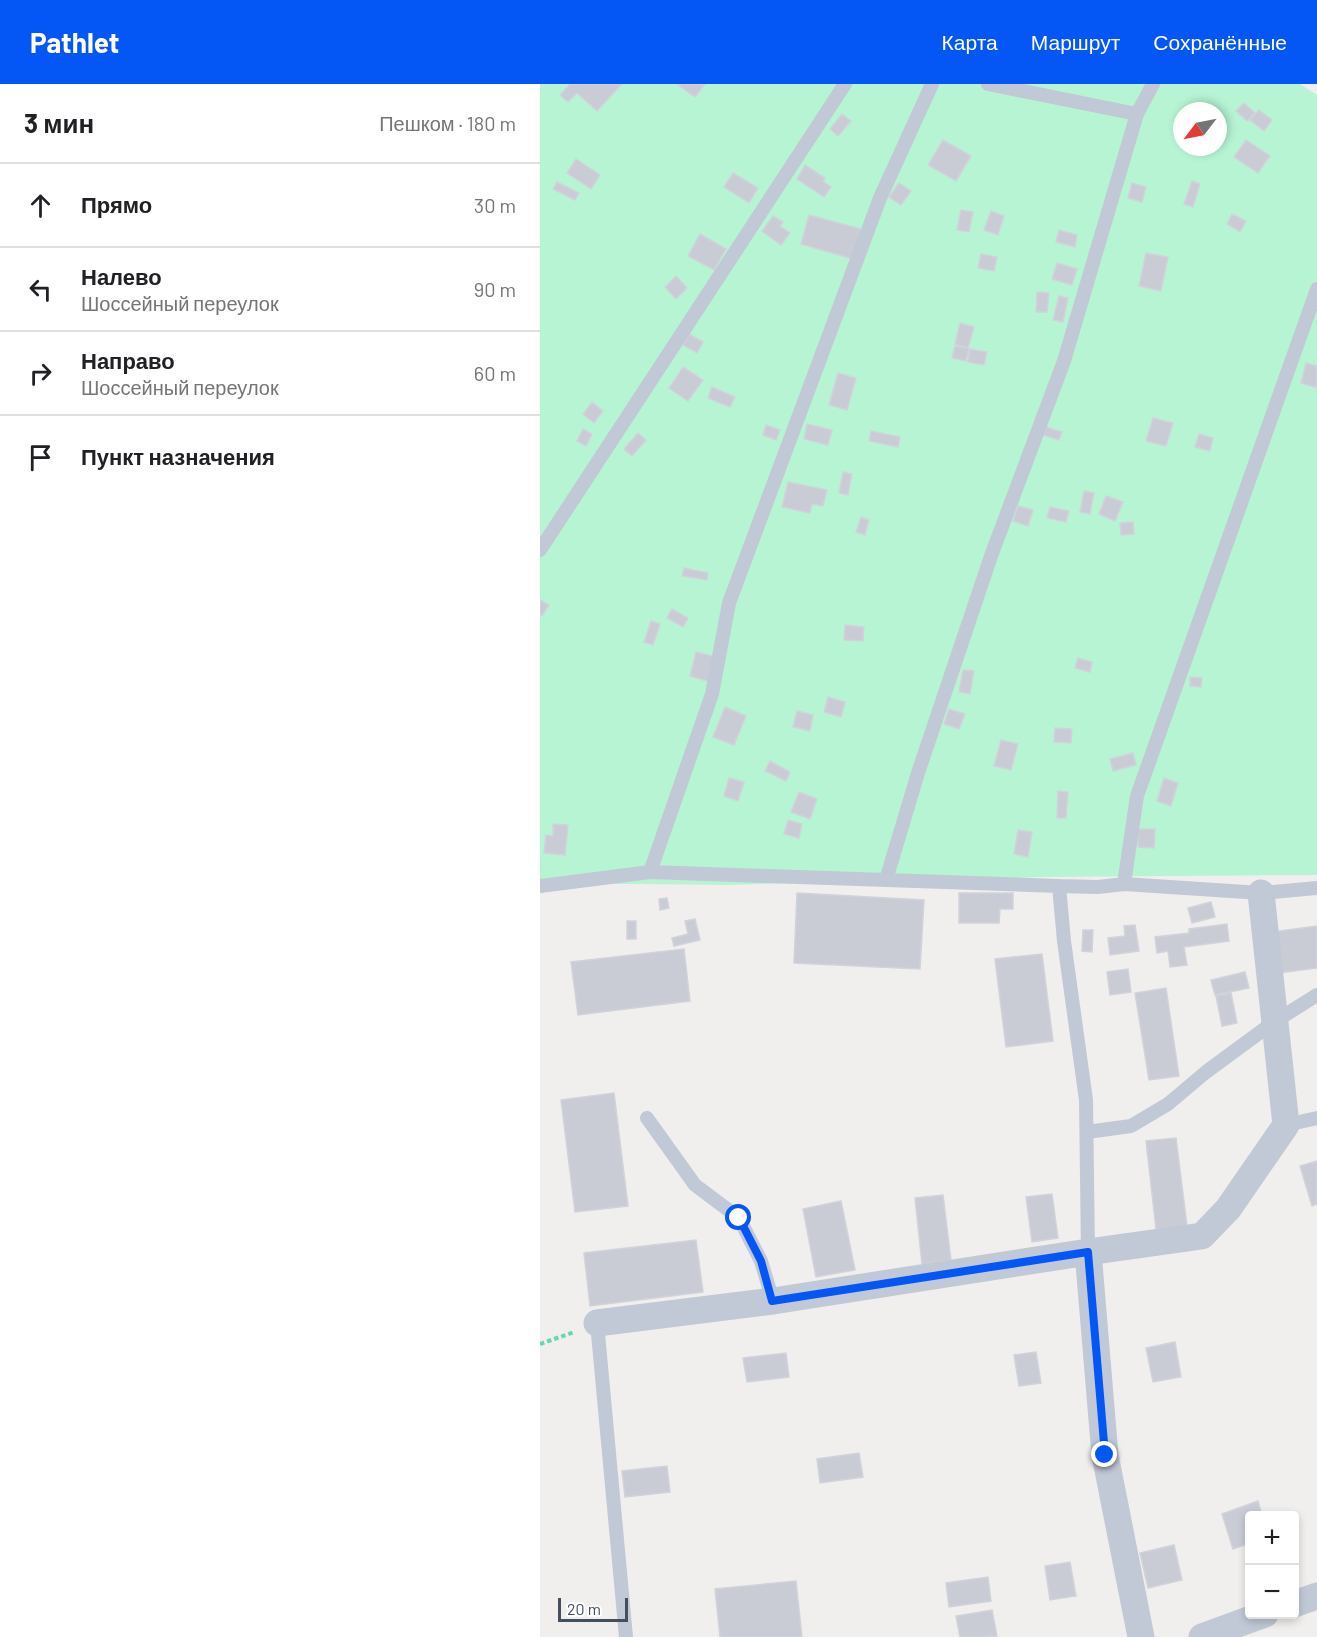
<!DOCTYPE html>
<html lang="ru">
<meta charset="utf-8">
<style>
body{margin:0;font-family:Barlow,sans-serif;background:#f6f6f6;color:#202124}
.controls{position:absolute;right:18px;bottom:18px;display:grid;overflow:hidden;border-radius:6px;box-shadow:0 3px 9px #0003}
.controls button{width:54px;height:54px;display:grid;place-items:center;padding:0;border:0;border-bottom:2px solid #e0e0e0;background:#fff;color:#202124;font:30px sans-serif}
.compass{position:absolute;left:633px;top:18px;width:54px;height:54px;border-radius:50%;background:#fff;box-shadow:0 3px 9px #0003;rotate:238deg}
.scale{position:absolute;left:18px;bottom:15px;width:70px;box-sizing:border-box;padding-left:6px;border:3px solid #444f5e;border-top:0;font-size:16px;line-height:21px;white-space:nowrap;color:#444f5e;-webkit-text-stroke:4px #fff;paint-order:stroke}
.stop{position:absolute;width:18px;height:18px;margin:-14px;border:4px solid #0557f5;border-radius:50%;background:#fff}
.stop.end{background:#0557f5;border-color:#fff;box-shadow:0 2px 6px #0008}
.list{margin:0;padding:0;list-style:none}
h2{display:flex;justify-content:space-between;align-items:center;height:78px;margin:0;padding:0 24px;font-size:26px}
h2 small{font-size:20px;font-weight:400;color:#757577}
.list li{display:grid;grid-template-columns:39px 1fr auto;gap:18px;align-items:center;box-sizing:border-box;height:84px;padding:0 24px;border-top:2px solid #e0e0e0}
.list b{display:block;font-size:22px;white-space:nowrap}
.list p{margin:0;font-size:20px;white-space:nowrap;color:#757577}
.list em{font-size:20px;font-style:normal;color:#757577}
.icon{flex:none;width:33px;height:33px;fill:none;stroke:currentColor;stroke-width:2;stroke-linecap:round;stroke-linejoin:round}
.map{position:relative;flex:none;width:777px;height:1553px;overflow:hidden}
header{display:flex;align-items:center;gap:36px;box-sizing:border-box;height:84px;padding:0 30px;background:#0557f5;color:#fff}
header strong{font-size:28px}
nav{display:flex;gap:33px;margin-inline-start:auto;font-size:21px}
main{display:flex}
aside{flex:1;background:#fff}
.map>svg:first-child{display:block}
.green{fill:#b7f4d4;fill-rule:evenodd}
.building{fill:#caccd5;stroke:#d1d3db;stroke-width:1.5}
.lines{fill:none;stroke-linecap:round;stroke-linejoin:round}
.path{stroke:#6bd6ab;stroke-width:4;stroke-dasharray:4.5 3;stroke-linecap:butt}
.lane{stroke:#c0c9d5;stroke-width:14}
.street{stroke:#c0c9d5;stroke-width:27}
.route{stroke:#0557f5;stroke-width:8}
</style>
<header>
<strong>Pathlet</strong>
<nav><a>Карта</a><a>Маршрут</a><a>Сохранённые</a></nav>
</header>
<main>
<aside>
<h2>3 мин<small>Пешком · 180 m</small></h2>
<ul class="list">
<li><svg class="icon" aria-label="ahead" viewBox="0 0 24 24"><path d="M12 20V5M6 11l6-6 6 6"/></svg><div><b>Прямо</b></div><em>30 m</em></li>
<li><svg class="icon" aria-label="left" viewBox="0 0 24 24"><path d="M17 20v-9H6M10 6l-5 5 5 5"/></svg><div><b>Налево</b><p>Шоссейный переулок</p></div><em>90 m</em></li>
<li><svg class="icon" aria-label="right" viewBox="0 0 24 24"><path d="M7 20v-9h11M14 6l5 5-5 5"/></svg><div><b>Направо</b><p>Шоссейный переулок</p></div><em>60 m</em></li>
<li><svg class="icon" aria-label="arrive" viewBox="0 0 24 24"><path d="M6 21V4h12l-3 4 3 4H6"/></svg><div><b>Пункт назначения</b></div></li>
</ul>
</aside>
<div class="map">
<svg width="777" height="1553" viewBox="0 0 777 1553">
<rect width="100%" height="100%" fill="#f1eeee"/>
<path class="green" d="M 0,0 L 760,0 L 777,11 L 777,791 L 505,793 L 187,801 L 0,799 ZM 642,27 L 678,27 L 678,63 L 642,63 Z"/>
<path class="building" d="M 30,0 L 82,0 L 57,27 L 37,9 L 28,18 L 20,11 Z
M 137,0 L 165,0 L 155,13 Z
M 704,19 L 715,29 L 707,37 L 696,27 Z
M 719,26 L 732,36 L 724,47 L 710,36 Z
M 302,30 L 311,37 L 298,52 L 290,45 Z
M 403,56 L 431,72 L 416,97 L 388,81 Z
M 706,56 L 730,72 L 718,89 L 694,73 Z
M 36,75 L 60,91 L 51,105 L 27,89 Z
M 265,81 L 285,94 L 283,97 L 291,103 L 284,113 L 257,95 Z
M 193,89 L 218,104 L 209,119 L 184,103 Z
M 652,97 L 660,100 L 653,123 L 644,120 Z
M 17,98 L 39,109 L 35,116 L 13,105 Z
M 359,99 L 371,107 L 361,121 L 349,113 Z
M 592,99 L 606,103 L 602,118 L 588,114 Z
M 421,126 L 433,128 L 429,148 L 417,146 Z
M 451,127 L 464,132 L 458,151 L 444,146 Z
M 692,130 L 706,137 L 700,148 L 687,140 Z
M 269,131 L 321,145 L 313,175 L 261,160 Z
M 233,132 L 243,138 L 240,142 L 250,149 L 241,161 L 222,147 Z
M 519,146 L 537,151 L 535,163 L 516,158 Z
M 160,150 L 186,165 L 174,186 L 148,172 Z
M 606,169 L 628,173 L 621,207 L 599,202 Z
M 441,170 L 457,173 L 454,187 L 438,184 Z
M 517,179 L 537,185 L 532,201 L 512,195 Z
M 136,192 L 147,204 L 136,215 L 125,203 Z
M 497,208 L 509,209 L 507,228 L 496,228 Z
M 519,212 L 528,214 L 523,238 L 513,236 Z
M 420,239 L 434,243 L 428,264 L 415,260 Z
M 149,250 L 163,258 L 157,269 L 143,261 Z
M 415,262 L 429,264 L 426,277 L 412,274 Z
M 430,265 L 447,268 L 444,281 L 428,278 Z
M 766,279 L 777,282 L 777,304 L 761,299 Z
M 143,283 L 163,296 L 148,317 L 129,304 Z
M 298,289 L 316,294 L 307,326 L 289,321 Z
M 172,303 L 195,313 L 190,323 L 168,314 Z
M 52,318 L 63,327 L 54,339 L 43,330 Z
M 613,334 L 633,339 L 626,362 L 606,357 Z
M 267,340 L 292,346 L 288,361 L 264,355 Z
M 226,341 L 240,346 L 236,356 L 223,351 Z
M 506,343 L 522,348 L 519,356 L 503,351 Z
M 43,345 L 52,350 L 46,362 L 37,357 Z
M 331,347 L 360,353 L 358,363 L 329,357 Z
M 98,349 L 106,356 L 92,372 L 84,365 Z
M 659,350 L 673,354 L 670,367 L 655,363 Z
M 303,388 L 312,390 L 308,411 L 299,409 Z
M 248,398 L 287,406 L 283,422 L 272,420 L 270,429 L 242,423 Z
M 544,407 L 554,409 L 550,430 L 540,428 Z
M 566,412 L 583,418 L 575,437 L 559,430 Z
M 478,422 L 493,426 L 488,442 L 473,437 Z
M 510,423 L 529,427 L 526,438 L 507,434 Z
M 321,433 L 329,436 L 325,451 L 316,448 Z
M 593,438 L 594,450 L 581,451 L 580,439 Z
M 144,484 L 168,489 L 167,496 L 142,492 Z
M 0,516 L 9,521 L 2,532 L 0,531 Z
M 132,525 L 148,534 L 143,543 L 127,534 Z
M 111,537 L 120,540 L 113,561 L 104,558 Z
M 305,541 L 324,543 L 323,557 L 304,556 Z
M 156,568 L 177,573 L 170,598 L 150,592 Z
M 538,574 L 552,578 L 550,588 L 535,584 Z
M 423,586 L 434,587 L 430,610 L 419,608 Z
M 650,593 L 662,594 L 661,603 L 650,602 Z
M 288,613 L 305,618 L 301,633 L 284,628 Z
M 185,623 L 206,632 L 194,661 L 173,653 Z
M 409,625 L 425,630 L 419,645 L 404,640 Z
M 257,627 L 273,631 L 270,647 L 253,643 Z
M 515,644 L 532,645 L 531,659 L 514,658 Z
M 461,656 L 478,660 L 471,686 L 454,682 Z
M 593,669 L 596,681 L 573,687 L 570,675 Z
M 230,677 L 250,688 L 246,697 L 225,687 Z
M 189,694 L 204,698 L 198,717 L 184,712 Z
M 624,694 L 638,699 L 631,722 L 617,717 Z
M 518,707 L 528,708 L 526,734 L 517,734 Z
M 259,708 L 277,715 L 270,735 L 251,728 Z
M 248,736 L 262,740 L 259,754 L 244,750 Z
M 13,740 L 28,741 L 25,771 L 4,769 L 6,751 L 13,752 Z
M 598,745 L 615,745 L 614,764 L 598,763 Z
M 478,746 L 492,748 L 488,773 L 474,770 Z
M 257,809 L 384,816 L 380,885 L 254,879 Z
M 419,809 L 473,809 L 473,825 L 460,825 L 459,839 L 419,839 Z
M 127,814 L 129,824 L 120,826 L 119,815 Z
M 671,818 L 675,833 L 652,839 L 648,824 Z
M 155,835 L 160,856 L 134,862 L 132,854 L 148,850 L 145,837 Z
M 87,837 L 96,837 L 96,855 L 87,855 Z
M 687,840 L 689,857 L 644,863 L 647,881 L 630,883 L 628,867 L 617,869 L 615,853 L 649,849 L 649,845 Z
M 595,841 L 599,867 L 570,871 L 568,854 L 585,852 L 584,842 Z
M 777,842 L 777,884 L 739,889 L 733,848 Z
M 543,846 L 553,846 L 552,868 L 542,867 Z
M 144,865 L 150,917 L 38,931 L 31,878 Z
M 502,870 L 513,957 L 466,963 L 455,875 Z
M 588,885 L 591,908 L 570,911 L 567,888 Z
M 705,888 L 709,904 L 675,911 L 671,896 Z
M 626,904 L 639,992 L 609,996 L 595,909 Z
M 691,909 L 697,939 L 682,942 L 676,912 Z
M 74,1009 L 88,1122 L 35,1128 L 21,1016 Z
M 636,1054 L 647,1142 L 616,1145 L 606,1057 Z
M 777,1077 L 777,1120 L 772,1122 L 760,1082 Z
M 512,1110 L 518,1154 L 492,1158 L 486,1113 Z
M 403,1111 L 411,1176 L 382,1180 L 375,1114 Z
M 301,1117 L 315,1186 L 276,1193 L 263,1125 Z
M 156,1156 L 163,1208 L 50,1222 L 44,1169 Z
M 635,1258 L 641,1293 L 613,1298 L 606,1264 Z
M 496,1268 L 501,1299 L 479,1302 L 474,1271 Z
M 246,1269 L 249,1293 L 207,1298 L 203,1274 Z
M 319,1369 L 323,1393 L 280,1399 L 277,1375 Z
M 127,1382 L 130,1408 L 85,1413 L 82,1387 Z
M 718,1417 L 722,1432 L 710,1432 L 710,1459 L 693,1465 L 682,1430 Z
M 634,1461 L 642,1496 L 608,1504 L 600,1469 Z
M 530,1478 L 536,1512 L 510,1516 L 505,1482 Z
M 448,1493 L 451,1517 L 409,1523 L 406,1499 Z
M 256,1497 L 262,1553 L 180,1553 L 175,1505 Z
M 452,1526 L 457,1552 L 420,1553 L 416,1532 Z"/>
<g class="lines">
<path class="path" d="M 0,1260 L 34,1248"/>
<path class="lane" d="M 448,0 L 597,30
M 0,466 L 305,0
M 110,788 L 172,610 L 189,519 L 340,114 L 392,0
M 346,796 L 378,689 L 451,472 L 524,277 L 597,30 L 613,0
M 584,800 L 721,809 L 777,804
M 0,802 L 110,788 L 519,802 L 524,857 L 546,1016 L 548,1168
M 519,802 L 558,803 L 584,800 L 597,712 L 777,205
M 107,1034 L 155,1101 L 199,1134 L 221,1177 L 233,1217
M 746,1041 L 777,1034
M 547,1048 L 591,1042 L 628,1020 L 666,988 L 734,938 L 777,911
M 57,1239 L 86,1553"/>
<path class="street" d="M 548,1168 L 662,1152 L 688,1125 L 746,1041 L 721,809
M 57,1239 L 233,1217 L 548,1168 L 565,1371 L 601,1553
M 754,1520 L 777,1512
M 662,1553 L 725,1530"/>
</g>
<g class="lines">
<path class="route" d="M 199,1134 L 221,1177 L 232,1217 L 548,1168 L 565,1371"/>
</g>
</svg>
<div class="controls">
<button>+</button>
<button>−</button>
</div>
<svg class="compass" viewBox="-18 -18 36 36"><path d="M0-13l5 13h-10z" fill="#e53935"/><path d="M0 13l5-13h-10z" fill="#757577"/></svg>
<div class="scale">20 m</div>
<div class="stop" style="left:199px;top:1134px"></div>
<div class="stop end" style="left:565px;top:1371px"></div>
</div>
</main>
